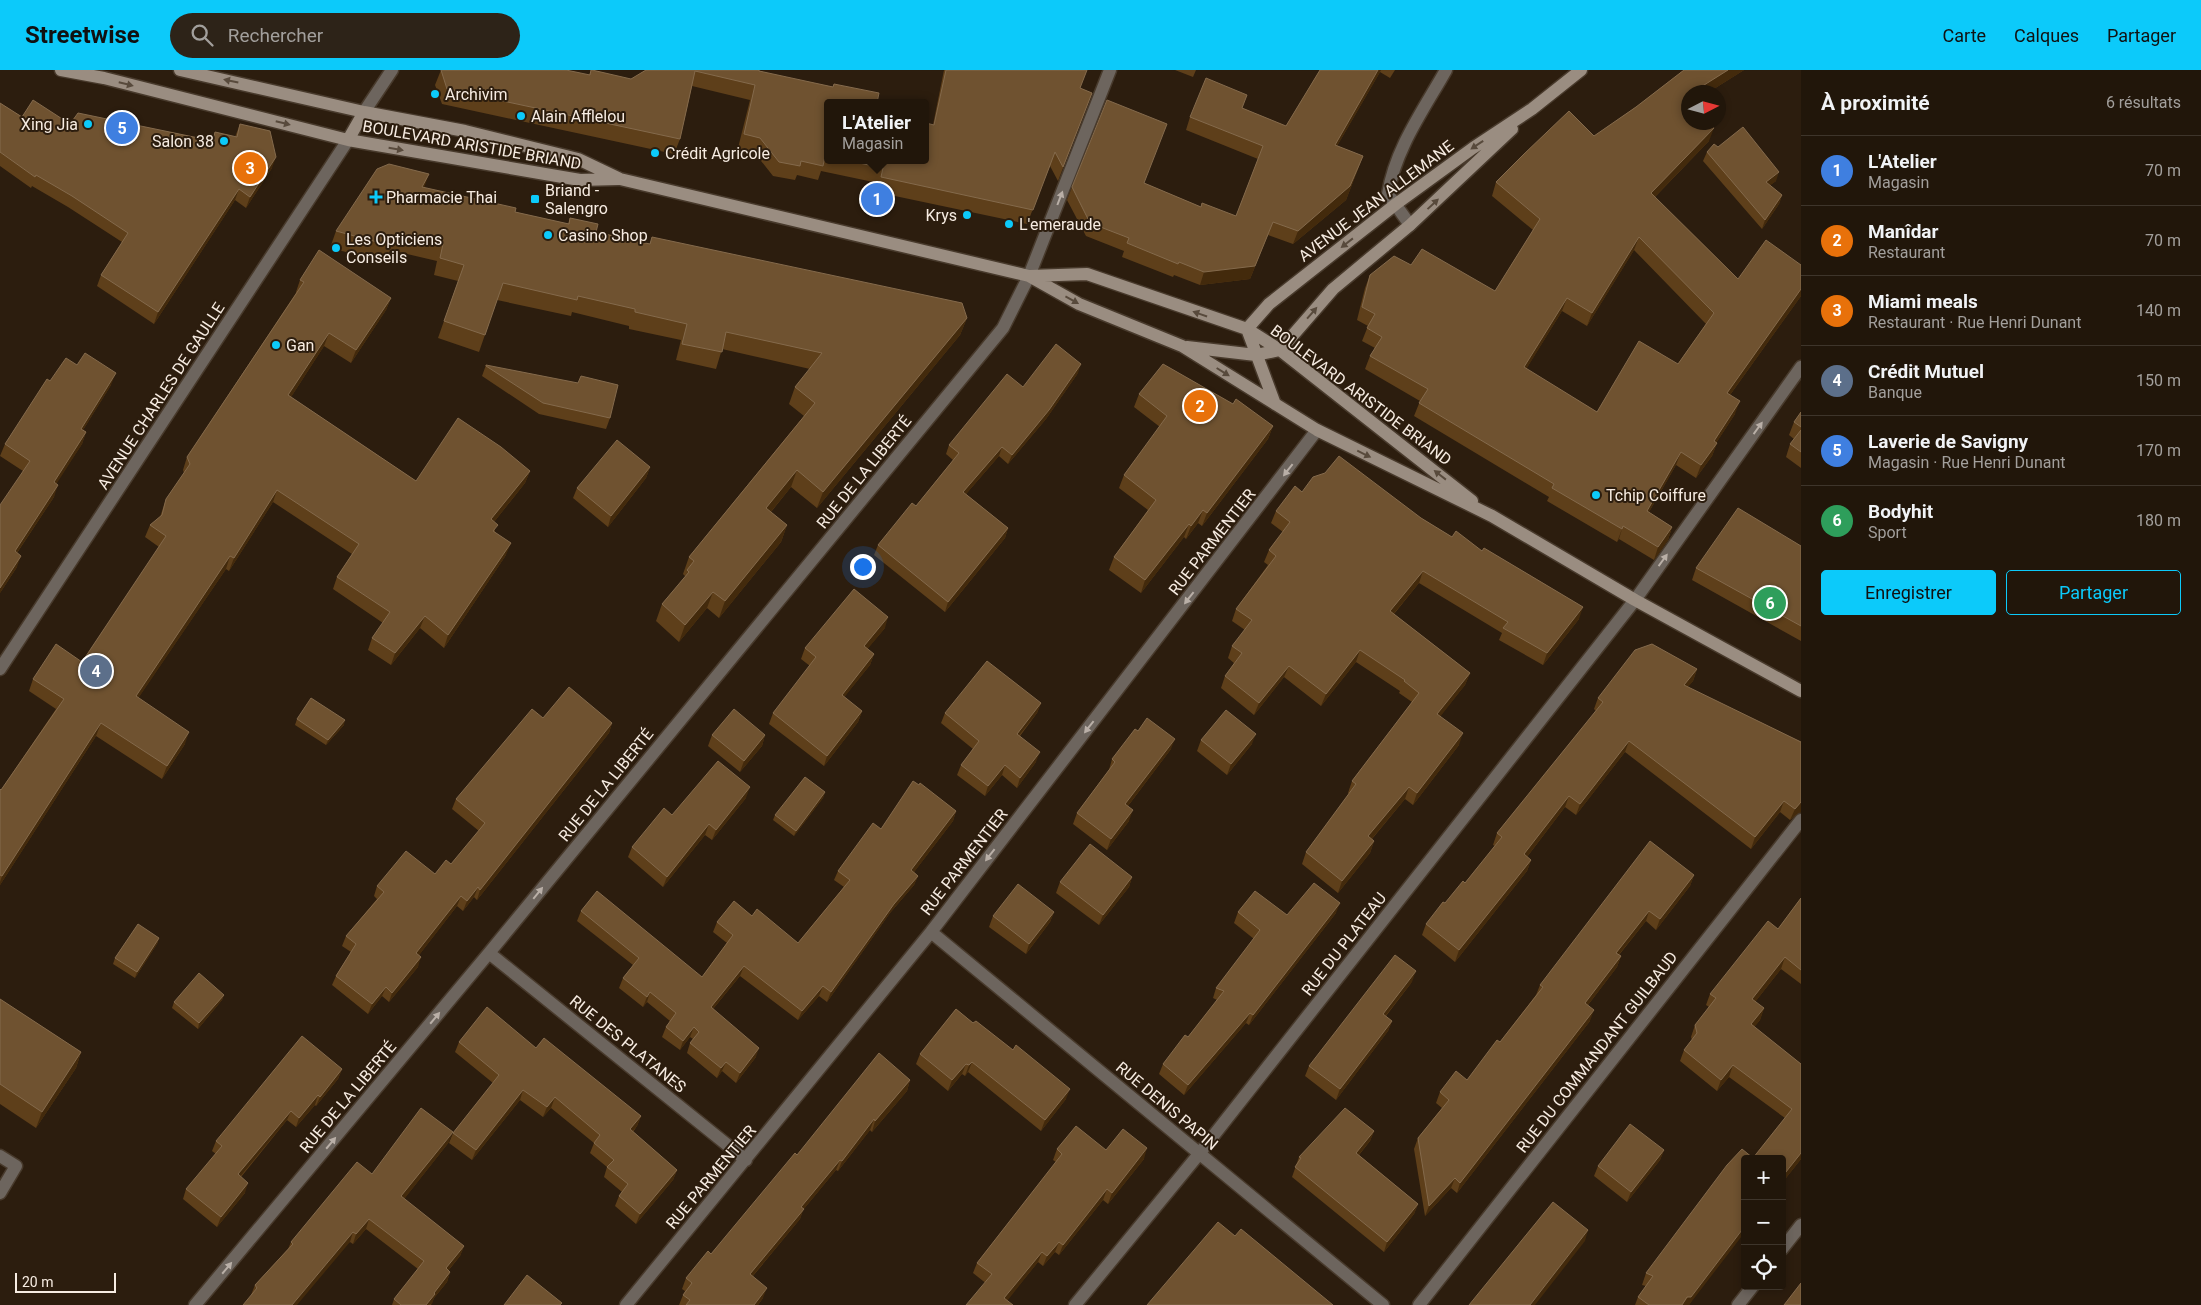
<!DOCTYPE html>
<html lang="fr">
<meta charset="utf-8">
<style>
body{margin:0;font-family:Roboto,sans-serif;background:#2d2318;color:#f1f3f6}
.controls{position:absolute;right:15px;bottom:15px;display:grid;overflow:hidden;border-radius:5px;box-shadow:0 2px 8px #0003}
.controls button{width:45px;height:45px;display:grid;place-items:center;padding:0;border:0;border-bottom:1px solid #3e352b;background:#21160a;color:#f1f3f6;font:25px sans-serif}
.compass{position:absolute;left:1681px;top:15px;width:45px;height:45px;border-radius:50%;background:#21160a;box-shadow:0 2px 8px #0003;rotate:84deg}
.scale{position:absolute;left:15px;bottom:12px;width:101px;box-sizing:border-box;padding-left:5px;border:2px solid #f7ece2;border-top:0;font-size:14px;line-height:18px;white-space:nowrap;color:#f7ece2;-webkit-text-stroke:4px #2c1d0e;paint-order:stroke}
.you{position:absolute;left:862px;top:496px;width:18px;height:18px;margin:-12px;border:4px solid #fff;border-radius:50%;background:#1a73e8;box-shadow:0 0 0 8px #1a73e833}
.badge{display:grid;place-items:center;width:32px;height:32px;border-radius:50%;background:#0ccafa;color:#fff;font-size:16px;font-weight:700}
.pin{position:absolute;translate:-50% -50%;border:2px solid #fff;box-shadow:0 1px 5px #0006}
.popup{position:absolute;left:824px;top:29px;width:105px;height:65px;box-sizing:border-box;display:grid;place-content:center;border-radius:5px;background:#21160a;filter:drop-shadow(0 1px 4px #0005);font-size:16px;white-space:nowrap;color:#a29f9c}
.popup b{font-size:19px;color:#f1f3f6}
.popup::after{content:'';position:absolute;left:50%;top:100%;margin-left:-10px;border:10px solid transparent;border-top-color:#21160a}
.list{margin:0;padding:0;list-style:none}
h2{display:flex;justify-content:space-between;align-items:center;height:65px;margin:0;padding:0 20px;font-size:21px}
h2 small{font-size:16px;font-weight:400;color:#a29f9c}
.list li{display:grid;grid-template-columns:32px 1fr auto;gap:15px;align-items:center;box-sizing:border-box;height:70px;padding:0 20px;border-top:1px solid #3e352b}
.list b{display:block;font-size:19px;white-space:nowrap}
.list p{margin:0;font-size:16px;white-space:nowrap;color:#a29f9c}
.list em{font-size:16px;font-style:normal;color:#a29f9c}
.actions{display:flex;gap:10px;padding:15px 20px}
.actions a{flex:1;padding:11px 0;border:1px solid #0ccafa;border-radius:5px;text-align:center;font-size:18px;color:#0ccafa}
.actions .main{background:#0ccafa;color:#111}
.icon{flex:none;width:28px;height:28px;fill:none;stroke:currentColor;stroke-width:2;stroke-linecap:round;stroke-linejoin:round}
.map{position:relative;flex:none;width:1801px;height:1235px;overflow:hidden}
header{display:flex;align-items:center;gap:30px;box-sizing:border-box;height:70px;padding:0 25px;background:#0ccafa;color:#111}
header strong{font-size:24px}
nav{display:flex;gap:28px;margin-inline-start:auto;font-size:18px}
.search{width:350px;height:45px;background:#2d2318;display:flex;align-items:center;gap:12px;box-sizing:border-box;padding:0 18px;border-radius:28px;color:#a29f9c;font-size:19px}
main{display:flex}
aside{flex:1;background:#21160a}
.map>svg:first-child{display:block}
.lines{fill:none;stroke-linecap:round;stroke-linejoin:round}
.pedestrian-casing{stroke:#483a2c;stroke-width:15}
.minor-casing{stroke:#483a2c;stroke-width:15}
.tertiary-casing{stroke:#483a2c;stroke-width:15}
.secondary-casing{stroke:#483a2c;stroke-width:15}
.pedestrian{stroke:#6d655e;stroke-width:12}
.minor{stroke:#6d655e;stroke-width:12}
.tertiary{stroke:#6d655e;stroke-width:12}
.secondary{stroke:#9a8d81;stroke-width:12}
.wall{fill:#5e3f1a;fill-rule:evenodd}
.shaded-wall{fill:#432a0c}
.building{fill:#6f5230;stroke:#846a4c;fill-rule:evenodd}
.oneway{fill:#584a3c}
.oneway2{fill:#b9afa7}
.poi-dot{fill:#0ccafa;stroke:#2c1d0e;stroke-width:2}
.labels{text-anchor:middle;dominant-baseline:central;stroke-width:4;stroke-linejoin:round;paint-order:stroke}
.poi-label{font-size:16px;fill:#f7ece2;stroke:#2c1d0e;text-anchor:start}
.street-label{font-size:16px;fill:#f7ece2;stroke:#2c1d0e}
</style>
<header>
<strong>Streetwise</strong>
<div class="search"><svg class="icon" aria-label="search" viewBox="0 0 24 24"><circle cx="10" cy="10" r="6"/><path d="M15 15l6 6"/></svg>Rechercher</div>
<nav><a>Carte</a><a>Calques</a><a>Partager</a></nav>
</header>
<main>
<div class="map">
<svg width="1801" height="1235" viewBox="0 0 1801 1235">
<rect width="100%" height="100%" fill="#2c1d0e"/>
<g class="lines">
<g class="pedestrian-casing">
<path id="pedestrian" d="M 0,1086 L 16,1096 L 0,1123"/>
</g>
<g class="minor-casing">
<path id="minor" d="M 364,42 L 392,0
M 1410,155 L 1388,124 C 1395,79 1424,39 1446,0
M 931,862 L 1383,1235
M 489,883 L 746,1090
M 1782,1179 L 1801,1155
M 195,1235 L 489,883 L 1003,258 L 1029,206 L 1110,0
M 626,1235 L 931,862 L 1317,360
M 1075,1235 L 1199,1084 L 1635,530 L 1801,297
M 1419,1235 L 1801,750
M 1738,1235 L 1753,1216"/>
</g>
<g class="tertiary-casing">
<path id="tertiary" d="M 0,599 L 348,70"/>
</g>
<g class="secondary-casing">
<path id="secondary" d="M 61,0 L 104,8 L 348,70 L 580,110 L 618,109
M 180,0 L 364,42 L 465,61 L 578,89 L 620,109 L 1029,206 L 1079,234 L 1182,276 L 1317,360 L 1492,446 L 1635,530 L 1801,621
M 348,70 L 364,42
M 1030,206 L 1087,204 L 1247,259 L 1280,280 L 1472,431
M 1247,259 L 1269,234 L 1396,134 L 1473,78 L 1532,39 L 1581,0
M 1247,259 L 1275,334
M 1187,277 L 1256,285 L 1280,280
M 1280,280 L 1333,219 L 1410,155 L 1512,59"/>
</g>
<use href="#pedestrian" class="pedestrian"/>
<use href="#minor" class="minor"/>
<use href="#tertiary" class="tertiary"/>
<use href="#secondary" class="secondary"/>
</g>
<path class="wall" d="M 441,0 L 589,5 L 591,0 L 631,9 L 646,0 L 759,1 L 833,17 L 834,14 L 828,33 L 828,90 L 926,90 L 944,0 L 1087,0 L 1080,18 L 1092,23 L 1058,111 L 1050,96 L 1027,154 L 876,122 L 878,113 L 821,101 L 818,110 L 797,105 L 795,110 L 773,106 L 754,82 L 738,78 L 750,30 L 692,16 L 680,69 L 674,84 L 442,34 L 435,15 Z
M 1175,0 L 1196,0 L 1193,7 Z
M 1320,0 L 1395,0 L 1390,8 L 1380,2 L 1337,76 L 1363,86 L 1346,130 L 1293,174 L 1268,165 L 1250,209 L 1200,215 L 1174,205 L 1173,207 L 1122,187 L 1124,181 L 1086,166 L 1067,130 L 1072,117 L 1144,113 L 1201,137 L 1236,146 L 1258,89 L 1186,60 L 1190,47 L 1242,38 L 1286,56 Z
M 1684,0 L 1744,0 L 1709,22 L 1688,22 L 1709,71 L 1655,127 L 1738,209 L 1801,195 L 1801,226 L 1730,325 L 1735,344 L 1716,373 L 1717,373 L 1712,386 L 1696,408 L 1676,395 L 1649,442 L 1672,457 L 1668,470 L 1654,490 L 1619,469 L 1617,472 L 1547,431 L 1549,427 L 1414,346 L 1420,331 L 1365,299 L 1370,286 L 1375,278 L 1362,271 L 1368,256 L 1357,250 L 1365,218 L 1370,205 L 1411,195 L 1495,221 L 1533,160 L 1492,126 L 1496,112 L 1594,66 L 1636,37 ZM 1634,180 L 1706,254 L 1678,294 L 1597,342 L 1526,299 L 1562,241 L 1587,256 Z
M 0,33 L 22,47 L 70,54 L 212,71 L 215,62 L 235,67 L 240,54 L 272,98 L 246,138 L 235,130 L 154,254 L 97,216 L 101,205 L 122,172 L 68,137 L 32,116 L 31,118 L 0,96 Z
M 1718,77 L 1776,111 L 1770,115 L 1782,125 L 1779,134 L 1762,159 L 1703,91 L 1707,82 Z
M 424,118 L 515,142 L 568,154 L 570,148 L 596,162 L 650,174 L 652,167 L 967,248 L 960,265 L 817,438 L 791,417 L 771,442 L 787,455 L 781,472 L 719,548 L 707,538 L 679,572 L 656,551 L 662,534 L 685,507 L 685,506 L 683,504 L 689,487 L 804,346 L 789,334 L 795,317 L 810,299 L 722,279 L 716,299 L 676,290 L 681,270 L 629,259 L 629,256 L 572,242 L 571,246 L 497,230 L 479,282 L 438,268 L 458,211 L 434,205 L 437,191 L 390,180 L 386,192 L 330,178 L 336,161 Z
M 300,210 L 391,228 L 386,240 L 351,293 L 324,276 L 291,327 L 416,411 L 530,401 L 525,413 L 494,452 L 495,462 L 506,485 L 444,578 L 420,558 L 391,595 L 368,580 L 372,568 L 383,553 L 333,519 L 337,507 L 352,484 L 273,432 L 229,501 L 226,499 L 138,628 L 185,674 L 162,709 L 96,666 L 0,815 L 0,719 L 1,720 L 56,639 L 29,621 L 33,609 L 82,592 L 159,477 L 145,467 L 150,455 L 160,447 L 166,429 L 184,403 L 183,400 L 187,387 L 296,223 L 296,222 Z
M 486,295 L 610,348 L 606,359 L 539,344 L 482,306 Z
M 1078,303 L 1046,349 L 1008,394 L 999,386 L 966,424 L 1008,458 L 1005,468 L 945,542 L 874,485 L 878,475 L 916,436 L 953,390 L 946,384 L 949,375 Z
M 50,311 L 111,315 L 83,360 L 86,362 L 82,374 L 56,413 L 54,427 L 17,483 L 17,497 L 0,523 L 23,401 L 0,386 L 5,374 Z
M 1139,324 L 1273,356 L 1268,369 L 1202,456 L 1198,453 L 1186,469 L 1184,467 L 1141,523 L 1109,500 L 1114,487 L 1148,440 L 1119,418 L 1124,405 L 1160,357 L 1134,337 Z
M 1801,342 L 1801,398 L 1786,387 L 1790,374 L 1794,369 L 1789,365 L 1794,352 Z
M 650,397 L 646,408 L 608,457 L 573,428 L 577,418 Z
M 1302,422 L 1421,448 L 1452,467 L 1482,481 L 1579,549 L 1543,595 L 1499,570 L 1502,563 L 1419,513 L 1394,544 L 1470,603 L 1465,615 L 1440,646 L 1459,675 L 1413,735 L 1405,729 L 1372,769 L 1374,771 L 1370,783 L 1338,823 L 1302,794 L 1306,782 L 1349,724 L 1348,723 L 1352,711 L 1412,632 L 1399,623 L 1400,621 L 1356,592 L 1321,636 L 1284,607 L 1254,645 L 1221,618 L 1225,606 L 1234,593 L 1228,588 L 1232,576 L 1245,560 L 1232,551 L 1236,539 L 1268,495 L 1264,492 L 1269,480 L 1283,462 L 1271,453 L 1276,441 Z
M 1801,476 L 1801,571 L 1692,510 L 1696,498 Z
M 885,558 L 867,579 L 874,584 L 870,595 L 844,627 L 862,641 L 858,652 L 824,696 L 769,654 L 773,643 L 810,596 L 801,589 L 805,578 Z
M 1697,599 L 1693,611 L 1687,617 L 1801,672 L 1801,742 L 1798,743 L 1790,750 L 1780,742 L 1751,779 L 1625,682 L 1576,745 L 1565,737 L 1527,787 L 1531,790 L 1527,801 L 1455,892 L 1422,865 L 1426,854 L 1445,833 L 1465,813 L 1495,776 L 1493,775 L 1497,763 L 1596,641 L 1594,639 L 1598,628 Z
M 1041,633 L 1037,643 L 1020,666 L 1036,692 L 1017,718 L 1002,705 L 985,726 L 957,705 L 961,695 L 973,679 L 941,653 L 945,643 Z
M 543,648 L 612,653 L 609,663 L 477,830 L 474,827 L 463,841 L 457,836 L 419,885 L 418,897 L 389,932 L 382,926 L 368,944 L 332,915 L 336,906 L 351,882 L 342,876 L 346,866 L 377,829 L 374,826 L 377,816 L 435,804 L 451,794 L 479,761 L 452,739 L 456,729 Z
M 297,649 L 344,655 L 326,675 L 295,655 Z
M 1138,661 L 1171,679 L 1128,736 L 1129,751 L 1107,780 L 1073,754 L 1077,743 L 1109,700 L 1112,689 Z
M 712,665 L 765,665 L 762,676 L 740,702 L 708,676 Z
M 1201,670 L 1252,674 L 1227,705 L 1197,681 Z
M 919,715 L 956,741 L 953,751 L 914,802 L 918,806 L 914,815 L 890,843 L 827,932 L 819,926 L 798,950 L 740,906 L 713,939 L 756,987 L 736,1013 L 722,1001 L 717,1008 L 687,983 L 690,973 L 693,969 L 690,967 L 680,980 L 662,967 L 666,957 L 670,951 L 647,932 L 643,937 L 619,918 L 623,908 L 633,895 L 577,851 L 581,841 L 702,907 L 727,873 L 713,862 L 717,852 L 752,846 L 798,873 L 844,817 L 834,810 L 838,801 L 881,759 Z
M 825,722 L 823,728 L 794,766 L 773,750 L 775,745 Z
M 746,728 L 712,770 L 705,765 L 663,817 L 628,787 L 632,777 L 672,745 Z
M 1694,805 L 1690,816 L 1656,860 L 1646,851 L 1619,885 L 1621,886 L 1617,897 L 1588,935 L 1590,951 L 1457,1123 L 1451,1118 L 1425,1146 L 1414,1079 L 1418,1068 L 1442,1038 L 1436,1033 L 1440,1022 L 1467,1010 L 1500,972 L 1536,925 L 1540,915 Z
M 1132,807 L 1129,817 L 1099,855 L 1056,823 L 1060,812 Z
M 1801,828 L 1801,914 L 1781,899 L 1755,932 L 1764,938 L 1760,950 L 1754,957 L 1801,994 L 1801,1089 L 1782,1113 L 1782,1089 L 1689,1235 L 1635,1235 L 1638,1227 L 1646,1216 L 1642,1215 L 1646,1203 L 1753,1088 L 1785,1048 L 1729,1007 L 1717,1021 L 1680,991 L 1684,980 L 1692,970 L 1691,967 L 1695,955 L 1709,937 L 1706,935 L 1710,924 L 1778,859 Z
M 1054,842 L 1050,852 L 1026,884 L 989,857 L 993,846 Z
M 1238,842 L 1287,845 L 1336,843 L 1249,955 L 1246,953 L 1184,1025 L 1159,1004 L 1163,994 L 1188,967 L 1217,930 L 1213,928 L 1216,918 L 1254,869 L 1234,853 Z
M 159,868 L 157,874 L 135,908 L 113,894 L 115,888 Z
M 1412,912 L 1386,946 L 1392,951 L 1388,961 L 1336,1030 L 1305,1006 L 1309,996 Z
M 224,925 L 222,930 L 198,959 L 172,938 L 174,932 Z
M 0,929 L 81,982 L 76,998 L 36,1058 L 0,1034 Z
M 956,939 L 1066,1029 L 1041,1061 L 968,1002 L 965,1006 L 962,1004 L 948,1021 L 916,994 L 920,984 Z
M 459,972 L 536,978 L 641,1046 L 637,1056 L 633,1062 L 677,1100 L 673,1110 L 636,1154 L 615,1136 L 619,1126 L 622,1122 L 604,1107 L 607,1097 L 590,1083 L 594,1073 L 551,1038 L 543,1047 L 520,1030 L 472,1090 L 449,1073 L 453,1063 L 493,1013 L 455,982 Z
M 342,999 L 338,1009 L 316,1036 L 315,1035 L 296,1057 L 287,1050 L 241,1107 L 245,1123 L 217,1157 L 183,1129 L 186,1119 L 216,1084 L 212,1081 L 216,1071 Z
M 910,1010 L 907,1021 L 872,1062 L 870,1060 L 838,1101 L 836,1100 L 803,1140 L 800,1149 L 753,1206 L 763,1228 L 758,1235 L 679,1235 L 683,1225 L 685,1221 L 682,1219 L 686,1208 L 711,1184 L 797,1085 Z
M 1374,1061 L 1370,1071 L 1359,1085 L 1418,1134 L 1414,1144 L 1384,1182 L 1292,1107 L 1299,1087 Z
M 449,1072 L 404,1129 L 464,1176 L 460,1186 L 448,1201 L 450,1202 L 447,1212 L 434,1228 L 431,1235 L 392,1235 L 394,1229 L 418,1199 L 366,1159 L 353,1174 L 350,1172 L 251,1225 L 255,1215 L 288,1179 L 291,1172 L 372,1104 Z
M 1057,1079 L 1106,1080 L 1144,1089 L 1108,1134 L 1103,1130 L 1059,1185 L 1055,1182 L 1043,1196 L 1038,1192 L 1007,1230 L 973,1203 L 977,1193 L 1056,1092 L 1053,1090 Z
M 1664,1080 L 1660,1090 L 1627,1132 L 1594,1106 L 1598,1096 Z"/>
<path class="shaded-wall" d="M 1378,0 L 1381,0 L 1380,2 L 1330,88 L 1335,75 Z
M 1728,0 L 1744,0 L 1709,22 L 1693,22 Z
M 1714,58 L 1709,71 L 1646,136 L 1651,123 Z
M 1363,86 L 1346,130 L 1293,174 L 1298,161 Z
M 276,87 L 272,98 L 246,138 L 250,127 Z
M 1779,102 L 1776,111 L 1763,121 L 1766,112 Z
M 429,104 L 423,121 L 422,117 Z
M 239,119 L 235,130 L 154,254 L 158,242 Z
M 1782,125 L 1779,134 L 1762,159 L 1765,150 Z
M 1273,152 L 1250,209 L 1200,215 L 1204,202 Z
M 1639,167 L 1634,180 L 1587,256 L 1592,243 Z
M 1801,219 L 1801,226 L 1722,336 L 1727,323 Z
M 391,228 L 386,240 L 351,293 L 356,280 Z
M 1567,228 L 1562,241 L 1519,311 L 1524,297 Z
M 967,248 L 960,265 L 817,438 L 823,422 Z
M 329,263 L 324,276 L 284,338 L 288,325 Z
M 1081,294 L 1078,303 L 1046,349 L 1008,394 L 1012,385 Z
M 116,303 L 111,315 L 76,371 L 81,359 Z
M 1740,331 L 1735,344 L 1709,384 L 1714,371 Z
M 1273,356 L 1268,369 L 1202,456 L 1207,443 Z
M 86,362 L 82,374 L 50,424 L 54,412 Z
M 1717,373 L 1712,386 L 1696,408 L 1701,395 Z
M 1002,377 L 999,386 L 960,431 L 963,422 Z
M 1681,382 L 1676,395 L 1642,454 L 1647,441 Z
M 650,397 L 646,408 L 608,457 L 611,446 Z
M 797,400 L 791,417 L 760,455 L 766,438 Z
M 530,401 L 525,413 L 486,462 L 491,449 Z
M 58,415 L 54,427 L 10,493 L 15,481 Z
M 277,420 L 273,432 L 229,501 L 234,488 Z
M 1203,440 L 1198,453 L 1186,469 L 1191,456 Z
M 1189,454 L 1184,467 L 1141,523 L 1145,510 Z
M 787,455 L 781,472 L 719,548 L 725,531 Z
M 1623,456 L 1619,469 L 1617,472 L 1622,459 Z
M 1672,457 L 1668,470 L 1654,490 L 1658,477 Z
M 1008,458 L 1005,468 L 945,542 L 948,532 Z
M 511,473 L 506,485 L 444,578 L 448,565 Z
M 21,486 L 17,497 L 0,523 L 0,518 Z
M 230,486 L 226,499 L 131,639 L 136,626 Z
M 1423,501 L 1419,513 L 1386,553 L 1390,541 Z
M 713,522 L 707,538 L 679,572 L 685,555 Z
M 1583,537 L 1579,549 L 1543,595 L 1547,583 Z
M 425,546 L 420,558 L 391,595 L 395,583 Z
M 888,547 L 885,558 L 861,587 L 864,576 Z
M 1360,580 L 1356,592 L 1321,636 L 1326,624 Z
M 874,584 L 870,595 L 838,635 L 842,625 Z
M 1289,596 L 1284,607 L 1254,645 L 1259,633 Z
M 1697,599 L 1693,611 L 1680,627 L 1684,615 Z
M 1470,603 L 1465,615 L 1433,656 L 1437,644 Z
M 1041,633 L 1037,643 L 1013,673 L 1017,664 Z
M 862,641 L 858,652 L 824,696 L 827,686 Z
M 345,650 L 344,655 L 326,675 L 328,670 Z
M 101,653 L 96,666 L 0,815 L 0,812 L 2,806 Z
M 612,653 L 609,663 L 477,830 L 480,820 Z
M 189,662 L 185,674 L 162,709 L 167,696 Z
M 1463,663 L 1459,675 L 1413,735 L 1417,723 Z
M 1256,664 L 1252,674 L 1227,705 L 1231,694 Z
M 765,665 L 762,676 L 740,702 L 744,691 Z
M 1175,669 L 1171,679 L 1121,745 L 1125,734 Z
M 1629,671 L 1625,682 L 1576,745 L 1580,734 Z
M 1040,682 L 1036,692 L 1017,718 L 1020,708 Z
M 1005,695 L 1002,705 L 985,726 L 988,716 Z
M 750,717 L 746,728 L 712,770 L 716,760 Z
M 1409,717 L 1405,729 L 1364,778 L 1368,766 Z
M 825,722 L 823,728 L 794,766 L 796,761 Z
M 1569,726 L 1565,737 L 1520,796 L 1524,784 Z
M 1784,731 L 1780,742 L 1751,779 L 1755,767 Z
M 1801,732 L 1801,742 L 1798,743 L 1790,750 L 1795,739 Z
M 1133,740 L 1129,751 L 1107,780 L 1111,769 Z
M 956,741 L 953,751 L 908,810 L 911,800 Z
M 709,754 L 705,765 L 663,817 L 667,807 Z
M 1374,771 L 1370,783 L 1338,823 L 1342,811 Z
M 1531,790 L 1527,801 L 1455,892 L 1459,880 Z
M 1694,805 L 1690,816 L 1656,860 L 1660,849 Z
M 918,806 L 914,815 L 890,843 L 827,932 L 831,922 L 894,834 Z
M 1132,807 L 1129,817 L 1099,855 L 1103,845 Z
M 478,817 L 474,827 L 463,841 L 467,831 Z
M 461,826 L 457,836 L 413,893 L 416,883 Z
M 1340,833 L 1336,843 L 1249,955 L 1253,945 Z
M 1649,841 L 1646,851 L 1612,893 L 1616,883 Z
M 1054,842 L 1050,852 L 1026,884 L 1029,874 Z
M 159,868 L 157,874 L 135,908 L 137,902 Z
M 1621,886 L 1617,897 L 1581,944 L 1585,933 Z
M 421,887 L 418,897 L 389,932 L 392,923 Z
M 1785,887 L 1781,899 L 1748,941 L 1752,929 Z
M 744,896 L 740,906 L 707,946 L 711,937 Z
M 1416,901 L 1412,912 L 1379,954 L 1383,944 Z
M 823,916 L 819,926 L 798,950 L 802,941 Z
M 386,917 L 382,926 L 368,944 L 372,934 Z
M 650,922 L 647,932 L 643,937 L 647,927 Z
M 224,925 L 222,930 L 198,959 L 199,953 Z
M 1764,938 L 1760,950 L 1747,966 L 1751,954 Z
M 1594,940 L 1590,951 L 1457,1123 L 1460,1113 Z
M 1250,943 L 1246,953 L 1184,1025 L 1188,1015 Z
M 1392,951 L 1388,961 L 1336,1030 L 1340,1019 Z
M 694,957 L 690,967 L 680,980 L 683,971 Z
M 759,978 L 756,987 L 736,1013 L 740,1003 Z
M 81,982 L 76,998 L 36,1058 L 42,1042 Z
M 726,992 L 722,1001 L 717,1008 L 721,998 Z
M 972,992 L 968,1002 L 965,1006 L 969,995 Z
M 966,994 L 962,1004 L 948,1021 L 952,1010 Z
M 1733,995 L 1729,1007 L 1717,1021 L 1721,1010 Z
M 342,999 L 338,1009 L 316,1036 L 320,1027 Z
M 910,1010 L 907,1021 L 872,1062 L 875,1051 Z
M 1070,1019 L 1066,1029 L 1041,1061 L 1045,1050 Z
M 523,1020 L 520,1030 L 472,1090 L 476,1080 Z
M 318,1025 L 315,1035 L 296,1057 L 299,1048 Z
M 555,1027 L 551,1038 L 543,1047 L 547,1037 Z
M 291,1041 L 287,1050 L 234,1114 L 238,1104 Z
M 641,1046 L 637,1056 L 626,1069 L 630,1059 Z
M 874,1049 L 870,1060 L 838,1101 L 842,1091 Z
M 1374,1061 L 1370,1071 L 1352,1093 L 1356,1083 Z
M 453,1062 L 449,1072 L 398,1137 L 401,1126 Z
M 1147,1078 L 1144,1089 L 1108,1134 L 1112,1123 Z
M 1664,1080 L 1660,1090 L 1627,1132 L 1631,1122 Z
M 1801,1083 L 1801,1089 L 1782,1113 L 1782,1107 Z
M 840,1090 L 836,1100 L 803,1140 L 800,1149 L 746,1214 L 750,1204 L 801,1137 Z
M 677,1100 L 673,1110 L 636,1154 L 640,1144 Z
M 1455,1108 L 1451,1118 L 1425,1146 L 1429,1136 Z
M 248,1113 L 245,1123 L 217,1157 L 221,1147 Z
M 1107,1119 L 1103,1130 L 1059,1185 L 1063,1175 Z
M 1418,1134 L 1414,1144 L 1384,1182 L 1387,1172 Z
M 369,1149 L 366,1159 L 353,1174 L 356,1164 Z
M 1745,1156 L 1745,1162 L 1689,1235 L 1682,1235 Z
M 1588,1160 L 1585,1171 L 1535,1235 L 1530,1235 Z
M 353,1162 L 350,1172 L 297,1235 L 292,1235 Z
M 1059,1172 L 1055,1182 L 1043,1196 L 1047,1186 Z
M 464,1176 L 460,1186 L 442,1208 L 446,1198 Z
M 1042,1182 L 1038,1192 L 1004,1235 L 1004,1228 Z
M 450,1202 L 447,1212 L 434,1228 L 432,1234 L 426,1235 L 434,1223 Z
M 767,1218 L 763,1228 L 758,1235 L 754,1235 Z"/>
<path class="building" d="M 441,0 L 566,0 L 590,5 L 591,0 L 592,0 L 631,9 L 646,0 L 759,0 L 759,1 L 833,17 L 834,14 L 879,23 L 877,33 L 828,33 L 828,87 L 825,86 L 823,96 L 801,91 L 800,96 L 779,92 L 760,68 L 744,64 L 755,15 L 695,1 L 680,69 L 447,19 Z
M 946,0 L 1087,0 L 1080,18 L 1092,23 L 1063,97 L 1055,82 L 1033,140 L 881,107 L 883,98 L 845,90 L 926,90 L 926,53 L 934,55 Z
M 1320,0 L 1378,0 L 1335,75 L 1363,86 L 1350,116 L 1298,161 L 1273,152 L 1255,196 L 1204,202 L 1179,192 L 1178,194 L 1127,173 L 1129,168 L 1090,153 L 1072,117 L 1107,30 L 1167,54 L 1144,113 L 1201,137 L 1202,133 L 1236,146 L 1263,76 L 1190,47 L 1206,8 L 1247,25 L 1242,38 L 1286,56 Z
M 1684,0 L 1728,0 L 1693,22 L 1688,22 L 1688,52 L 1709,52 L 1714,58 L 1651,123 L 1738,209 L 1766,170 L 1801,195 L 1801,219 L 1727,323 L 1740,331 L 1714,371 L 1717,373 L 1701,395 L 1681,382 L 1647,441 L 1672,457 L 1658,477 L 1623,456 L 1622,459 L 1552,418 L 1554,414 L 1419,333 L 1428,319 L 1370,286 L 1382,267 L 1367,258 L 1375,244 L 1362,237 L 1370,205 L 1394,186 L 1411,195 L 1422,179 L 1495,221 L 1540,149 L 1496,112 L 1524,84 L 1569,41 L 1594,66 L 1636,37 ZM 1639,167 L 1714,243 L 1678,294 L 1639,271 L 1597,342 L 1524,297 L 1567,228 L 1592,243 Z
M 33,30 L 70,54 L 78,43 L 213,71 L 215,62 L 237,67 L 240,54 L 270,61 L 276,87 L 250,127 L 239,119 L 158,242 L 101,205 L 128,163 L 72,126 L 36,105 L 35,107 L 0,82 L 0,33 L 22,47 Z
M 1743,57 L 1779,102 L 1766,112 L 1782,125 L 1765,150 L 1707,82 L 1714,74 L 1718,77 Z
M 389,94 L 429,104 L 422,117 L 516,138 L 515,142 L 569,154 L 570,148 L 598,154 L 596,162 L 650,174 L 652,167 L 962,233 L 967,248 L 823,422 L 797,400 L 766,438 L 787,455 L 725,531 L 713,522 L 685,555 L 662,534 L 689,502 L 687,500 L 694,491 L 689,487 L 815,333 L 795,317 L 822,283 L 726,262 L 722,282 L 682,274 L 687,254 L 635,242 L 635,239 L 578,226 L 577,230 L 503,213 L 485,265 L 444,251 L 464,195 L 440,188 L 443,174 L 396,164 L 392,176 L 336,161 L 377,99 Z
M 319,180 L 391,228 L 356,280 L 329,263 L 288,325 L 416,411 L 458,348 L 501,377 L 530,401 L 491,449 L 498,455 L 493,461 L 511,473 L 448,565 L 425,546 L 395,583 L 372,568 L 390,542 L 337,507 L 359,474 L 277,420 L 234,488 L 230,486 L 136,626 L 189,662 L 167,696 L 101,653 L 2,806 L 0,805 L 0,719 L 1,720 L 64,629 L 33,609 L 56,574 L 82,592 L 166,466 L 150,455 L 162,445 L 166,429 L 190,394 L 187,387 L 304,212 L 300,210 Z
M 1056,274 L 1081,294 L 1049,340 L 1012,385 L 1002,377 L 963,422 L 1008,458 L 948,532 L 878,475 L 912,433 L 916,436 L 959,383 L 949,375 L 1007,304 L 1023,317 Z
M 85,283 L 116,303 L 81,359 L 86,362 L 54,412 L 58,415 L 15,481 L 21,486 L 0,518 L 0,435 L 30,391 L 5,374 L 47,309 L 50,311 L 66,288 L 77,295 Z
M 1163,294 L 1233,334 L 1236,329 L 1273,356 L 1207,443 L 1203,440 L 1191,456 L 1189,454 L 1145,510 L 1114,487 L 1156,430 L 1124,405 L 1167,346 L 1139,324 Z
M 486,295 L 578,313 L 581,306 L 618,315 L 610,348 L 543,333 L 486,296 Z
M 1801,342 L 1801,357 L 1794,352 Z
M 1801,360 L 1801,382 L 1790,374 Z
M 617,370 L 650,397 L 611,446 L 577,418 Z
M 1339,386 L 1421,448 L 1452,467 L 1456,461 L 1482,481 L 1484,478 L 1583,537 L 1547,583 L 1503,558 L 1508,552 L 1423,501 L 1390,541 L 1470,603 L 1437,644 L 1463,663 L 1417,723 L 1409,717 L 1368,766 L 1374,771 L 1342,811 L 1306,782 L 1356,714 L 1352,711 L 1419,623 L 1404,611 L 1405,610 L 1360,580 L 1326,624 L 1289,596 L 1259,633 L 1225,606 L 1242,583 L 1232,576 L 1252,550 L 1236,539 L 1276,486 L 1269,480 L 1290,452 L 1276,441 L 1295,416 L 1302,422 L 1313,407 L 1325,403 Z
M 1738,438 L 1801,476 L 1801,556 L 1696,498 Z
M 854,519 L 888,547 L 864,576 L 874,584 L 842,625 L 862,641 L 827,686 L 773,643 L 816,587 L 805,578 Z
M 1652,574 L 1697,599 L 1684,615 L 1801,672 L 1801,732 L 1795,739 L 1784,731 L 1755,767 L 1629,671 L 1580,734 L 1569,726 L 1524,784 L 1531,790 L 1459,880 L 1426,854 L 1443,832 L 1445,833 L 1463,811 L 1465,813 L 1502,767 L 1497,763 L 1603,632 L 1598,628 L 1635,580 Z
M 987,591 L 1041,633 L 1017,664 L 1040,682 L 1020,708 L 1005,695 L 988,716 L 961,695 L 979,671 L 945,643 Z
M 569,617 L 612,653 L 480,820 L 478,817 L 467,831 L 461,826 L 416,883 L 421,887 L 392,923 L 386,917 L 372,934 L 336,906 L 356,874 L 346,866 L 384,822 L 377,816 L 406,781 L 435,804 L 446,790 L 451,794 L 485,753 L 456,729 L 532,639 L 543,648 Z
M 311,628 L 345,650 L 328,670 L 297,649 Z
M 734,639 L 765,665 L 744,691 L 712,665 Z
M 1226,640 L 1256,664 L 1231,694 L 1201,670 Z
M 1147,648 L 1175,669 L 1125,734 L 1133,740 L 1111,769 L 1077,743 L 1115,692 L 1112,689 L 1135,659 L 1138,661 Z
M 718,691 L 750,717 L 716,760 L 709,754 L 667,807 L 632,777 L 664,738 L 672,745 Z
M 805,707 L 825,722 L 796,761 L 775,745 Z
M 913,711 L 919,715 L 920,713 L 956,741 L 911,800 L 918,806 L 894,834 L 831,922 L 823,916 L 802,941 L 744,896 L 711,937 L 759,978 L 740,1003 L 726,992 L 721,998 L 690,973 L 699,962 L 694,957 L 683,971 L 666,957 L 676,943 L 650,922 L 647,927 L 623,908 L 639,888 L 581,841 L 597,821 L 702,907 L 733,865 L 717,852 L 734,831 L 752,846 L 757,839 L 798,873 L 850,810 L 838,801 L 873,753 L 881,759 Z
M 1650,771 L 1694,805 L 1660,849 L 1649,841 L 1616,883 L 1621,886 L 1585,933 L 1594,940 L 1460,1113 L 1455,1108 L 1429,1136 L 1418,1068 L 1449,1030 L 1440,1022 L 1456,1001 L 1467,1010 L 1497,970 L 1500,972 L 1543,917 L 1540,915 Z
M 1090,774 L 1132,807 L 1103,845 L 1060,812 Z
M 1314,813 L 1340,833 L 1253,945 L 1250,943 L 1188,1015 L 1163,994 L 1185,965 L 1188,967 L 1224,921 L 1216,918 L 1260,860 L 1238,842 L 1255,821 L 1287,845 Z
M 1018,814 L 1054,842 L 1029,874 L 993,846 Z
M 1801,828 L 1801,900 L 1785,887 L 1752,929 L 1764,938 L 1751,954 L 1801,994 L 1801,1083 L 1782,1107 L 1782,1089 L 1745,1089 L 1745,1156 L 1691,1227 L 1687,1227 L 1682,1235 L 1649,1235 L 1638,1227 L 1653,1206 L 1646,1203 L 1727,1095 L 1742,1079 L 1753,1088 L 1792,1039 L 1733,995 L 1721,1010 L 1684,980 L 1697,963 L 1695,955 L 1716,928 L 1710,924 L 1768,851 L 1778,859 Z
M 138,854 L 159,868 L 137,902 L 115,888 Z
M 1395,885 L 1416,901 L 1383,944 L 1392,951 L 1340,1019 L 1309,996 Z
M 199,903 L 224,925 L 199,953 L 174,932 Z
M 0,929 L 81,982 L 42,1042 L 0,1014 Z
M 487,937 L 536,978 L 544,968 L 641,1046 L 630,1059 L 677,1100 L 640,1144 L 619,1126 L 628,1114 L 607,1097 L 614,1090 L 594,1073 L 600,1065 L 555,1027 L 547,1037 L 523,1020 L 476,1080 L 453,1063 L 499,1005 L 459,972 Z
M 956,939 L 973,953 L 976,951 L 1013,980 L 1016,975 L 1070,1019 L 1045,1050 L 972,992 L 969,995 L 966,994 L 952,1010 L 920,984 Z
M 302,966 L 342,999 L 320,1027 L 318,1025 L 299,1048 L 291,1041 L 238,1104 L 248,1113 L 221,1147 L 186,1119 L 222,1076 L 216,1071 Z
M 879,983 L 910,1010 L 875,1051 L 874,1049 L 842,1091 L 840,1090 L 801,1137 L 804,1139 L 750,1204 L 767,1218 L 754,1235 L 686,1235 L 690,1230 L 683,1225 L 692,1213 L 686,1208 L 708,1181 L 711,1184 L 795,1083 L 797,1085 Z
M 421,1038 L 453,1062 L 401,1126 L 464,1176 L 446,1198 L 450,1202 L 434,1223 L 435,1224 L 426,1235 L 401,1235 L 394,1229 L 424,1191 L 369,1149 L 356,1164 L 353,1162 L 292,1235 L 243,1235 L 257,1218 L 255,1215 L 293,1174 L 291,1172 L 357,1092 L 372,1104 Z
M 1345,1038 L 1374,1061 L 1356,1083 L 1418,1134 L 1387,1172 L 1295,1097 L 1301,1088 L 1299,1087 Z
M 1630,1054 L 1664,1080 L 1631,1122 L 1598,1096 Z
M 1076,1056 L 1106,1080 L 1123,1059 L 1147,1078 L 1112,1123 L 1107,1119 L 1063,1175 L 1059,1172 L 1047,1186 L 1042,1182 L 1004,1228 L 1013,1235 L 966,1235 L 992,1204 L 977,1193 L 1062,1084 L 1057,1079 Z
M 1553,1132 L 1588,1160 L 1530,1235 L 1469,1235 Z
M 1218,1152 L 1235,1166 L 1241,1159 L 1333,1235 L 1147,1235 Z
M 527,1205 L 562,1233 L 560,1235 L 504,1235 Z
M 1801,1213 L 1801,1235 L 1784,1235 Z"/>
<defs><path id="oneway-solid" d="M-6-.8H1V-3.2L6.5 0L1 3.2V.8H-6Z" transform="scale(1.25)"/></defs>
<g class="oneway">
<use href="#oneway-solid" transform="translate(231 11) rotate(-168)"/>
<use href="#oneway-solid" transform="translate(126 14) rotate(14)"/>
<use href="#oneway-solid" transform="translate(283 53) rotate(14)"/>
<use href="#oneway-solid" transform="translate(1477 75) rotate(146)"/>
<use href="#oneway-solid" transform="translate(396 79) rotate(10)"/>
<use href="#oneway-solid" transform="translate(1433 134) rotate(-43)"/>
<use href="#oneway-solid" transform="translate(1347 173) rotate(142)"/>
<use href="#oneway-solid" transform="translate(1072 230) rotate(29)"/>
<use href="#oneway-solid" transform="translate(1312 243) rotate(-49)"/>
<use href="#oneway-solid" transform="translate(1200 244) rotate(-161)"/>
<use href="#oneway-solid" transform="translate(1223 302) rotate(32)"/>
<use href="#oneway-solid" transform="translate(1364 384) rotate(26)"/>
<use href="#oneway-solid" transform="translate(1440 405) rotate(-142)"/>
</g>
<g class="oneway2">
<use href="#oneway-solid" transform="translate(1060 128) rotate(-69)"/>
<use href="#oneway-solid" transform="translate(1758 358) rotate(-54)"/>
<use href="#oneway-solid" transform="translate(1288 400) rotate(128)"/>
<use href="#oneway-solid" transform="translate(1663 490) rotate(-54)"/>
<use href="#oneway-solid" transform="translate(1189 528) rotate(128)"/>
<use href="#oneway-solid" transform="translate(1089 657) rotate(128)"/>
<use href="#oneway-solid" transform="translate(990 785) rotate(128)"/>
<use href="#oneway-solid" transform="translate(538 823) rotate(-51)"/>
<use href="#oneway-solid" transform="translate(435 948) rotate(-50)"/>
<use href="#oneway-solid" transform="translate(331 1073) rotate(-50)"/>
<use href="#oneway-solid" transform="translate(227 1198) rotate(-50)"/>
</g>
<g class="poi-dot">
<circle cx="435" cy="24" r="5"/>
<circle cx="521" cy="46" r="5"/>
<circle cx="88" cy="54" r="5"/>
<circle cx="224" cy="71" r="5"/>
<circle cx="655" cy="83" r="5"/>
<path d="M373.5 119.5h5v5h5v5h-5v5h-5v-5h-5v-5h5z"/>
<rect x="530" y="124" width="10" height="10" rx="2.5"/>
<circle cx="967" cy="145" r="5"/>
<circle cx="1009" cy="154" r="5"/>
<circle cx="548" cy="165" r="5"/>
<circle cx="336" cy="178" r="5"/>
<circle cx="276" cy="275" r="5"/>
<circle cx="1596" cy="425" r="5"/>
</g>
<g class="labels">
<g class="poi-label">
<text x="445" y="24">Archivim</text>
<text x="531" y="46">Alain Afflelou</text>
<text x="78" y="54" text-anchor="end">Xing Jia</text>
<text x="214" y="71" text-anchor="end">Salon 38</text>
<text x="665" y="83">Crédit Agricole</text>
<text x="545" y="120">Briand -<tspan x="545" dy="18">Salengro</tspan></text>
<text x="386" y="127">Pharmacie Thai</text>
<text x="957" y="145" text-anchor="end">Krys</text>
<text x="1019" y="154">L'emeraude</text>
<text x="558" y="165">Casino Shop</text>
<text x="346" y="169">Les Opticiens<tspan x="346" dy="18">Conseils</tspan></text>
<text x="286" y="275">Gan</text>
<text x="1606" y="425">Tchip Coiffure</text>
</g>
<g class="street-label">
<text transform="translate(472 75) rotate(10)">BOULEVARD ARISTIDE BRIAND</text>
<text transform="translate(1376 131) rotate(-37)">AVENUE JEAN ALLEMANE</text>
<text transform="translate(1361 325) rotate(37)">BOULEVARD ARISTIDE BRIAND</text>
<text transform="translate(161 326) rotate(-57)">AVENUE CHARLES DE GAULLE</text>
<text transform="translate(864 402) rotate(-51)">RUE DE LA LIBERTÉ</text>
<text transform="translate(1212 472) rotate(-52)">RUE PARMENTIER</text>
<text transform="translate(606 715) rotate(-51)">RUE DE LA LIBERTÉ</text>
<text transform="translate(964 792) rotate(-52)">RUE PARMENTIER</text>
<text transform="translate(1344 874) rotate(-52)">RUE DU PLATEAU</text>
<text transform="translate(628 974) rotate(39)">RUE DES PLATANES</text>
<text transform="translate(1597 982) rotate(-52)">RUE DU COMMANDANT GUILBAUD</text>
<text transform="translate(348 1027) rotate(-50)">RUE DE LA LIBERTÉ</text>
<text transform="translate(1167 1036) rotate(40)">RUE DENIS PAPIN</text>
<text transform="translate(711 1107) rotate(-50)">RUE PARMENTIER</text>
</g>
</g>
</svg>
<div class="controls">
<button>+</button>
<button>−</button>
<button><svg class="icon" aria-label="locate" viewBox="0 0 24 24"><circle cx="12" cy="12" r="6"/><path d="M12 2v4M12 18v4M2 12h4M18 12h4"/></svg></button>
</div>
<svg class="compass" viewBox="-18 -18 36 36"><path d="M0-13l5 13h-10z" fill="#e53935"/><path d="M0 13l5-13h-10z" fill="#a29f9c"/></svg>
<div class="scale">20 m</div>
<div class="you"></div>
<div class="pin badge" style="left:877px;top:129px;background:#3f7fe0">1</div>
<div class="popup"><b>L'Atelier</b>Magasin</div>
<div class="pin badge" style="left:1200px;top:336px;background:#e8710a">2</div>
<div class="pin badge" style="left:250px;top:98px;background:#e8710a">3</div>
<div class="pin badge" style="left:96px;top:601px;background:#5c6f8a">4</div>
<div class="pin badge" style="left:122px;top:58px;background:#3f7fe0">5</div>
<div class="pin badge" style="left:1770px;top:533px;background:#2e9e5b">6</div>
</div>
<aside>
<h2>À proximité<small>6 résultats</small></h2>
<ul class="list">
<li><span class="badge" style="background:#3f7fe0">1</span><div><b>L'Atelier</b><p>Magasin</p></div><em>70 m</em></li>
<li><span class="badge" style="background:#e8710a">2</span><div><b>Manîdar</b><p>Restaurant</p></div><em>70 m</em></li>
<li><span class="badge" style="background:#e8710a">3</span><div><b>Miami meals</b><p>Restaurant · Rue Henri Dunant</p></div><em>140 m</em></li>
<li><span class="badge" style="background:#5c6f8a">4</span><div><b>Crédit Mutuel</b><p>Banque</p></div><em>150 m</em></li>
<li><span class="badge" style="background:#3f7fe0">5</span><div><b>Laverie de Savigny</b><p>Magasin · Rue Henri Dunant</p></div><em>170 m</em></li>
<li><span class="badge" style="background:#2e9e5b">6</span><div><b>Bodyhit</b><p>Sport</p></div><em>180 m</em></li>
</ul>
<div class="actions"><a class="main">Enregistrer</a><a>Partager</a></div>
</aside>
</main>
